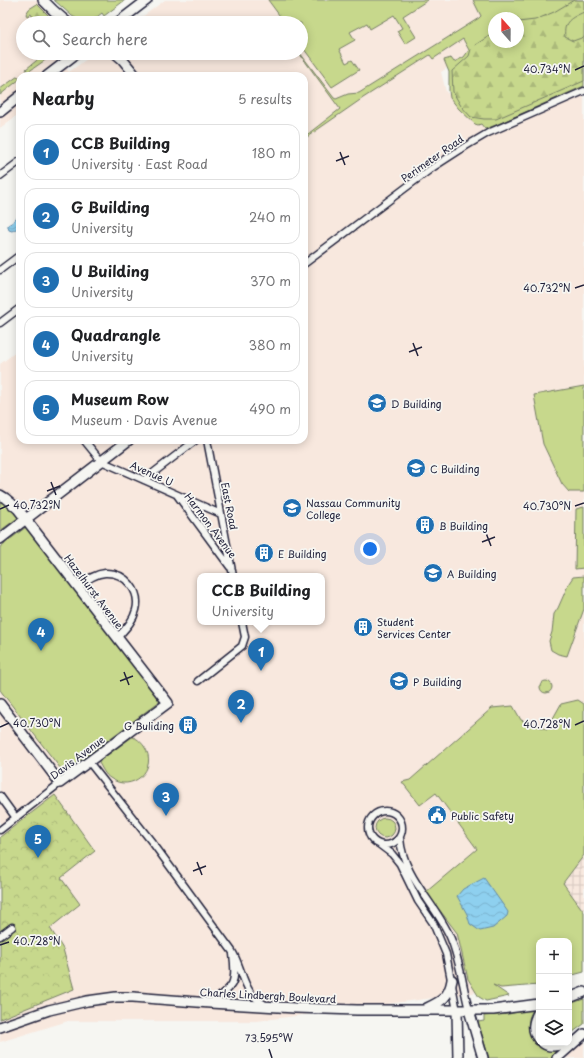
<!DOCTYPE html>
<meta charset="utf-8">
<style>
body{margin:0;font-family:"Playpen Sans",sans-serif;background:#f2f2f2;color:#202124}
.controls{position:absolute;right:12px;bottom:12px;display:grid;overflow:hidden;border-radius:8px;box-shadow:0 2px 10px #0003}
.controls button{width:36px;height:36px;display:grid;place-items:center;padding:0;border:0;border-bottom:1px solid #e0e0e0;background:#fff;color:#202124;font:20px sans-serif}
.compass{position:absolute;left:488px;top:12px;width:36px;height:36px;border-radius:50%;background:#fff;box-shadow:0 2px 10px #0003;rotate:339deg}
.you{position:absolute;left:370px;top:549px;width:14px;height:14px;margin:-10px;border:3px solid #fff;border-radius:50%;background:#1a73e8;box-shadow:0 0 0 6px #1a73e833}
.badge{display:grid;place-items:center;width:26px;height:26px;border-radius:50%;background:#1f6fb2;color:#fff;font-size:13px;font-weight:700}
.pin{position:absolute;translate:-50% -33px;filter:drop-shadow(0 1px 2px #0008)}
.pin::after{content:'';position:absolute;top:21px;width:14px;height:12px;background:inherit;clip-path:polygon(0 0,100% 0,50% 100%)}
.popup{position:absolute;left:197px;top:573px;width:128px;height:52px;box-sizing:border-box;display:grid;place-content:center;border-radius:8px;background:#fff;filter:drop-shadow(0 1px 3px #0005);font-size:13px;white-space:nowrap;color:#757577}
.popup b{font-size:15px;color:#202124}
.popup::after{content:'';position:absolute;left:50%;top:100%;margin-left:-8px;border:8px solid transparent;border-top-color:#fff}
.list{margin:0;padding:0;list-style:none}
h2{display:flex;justify-content:space-between;align-items:center;height:52px;margin:0;padding:0 16px;font-size:17px}
h2 small{font-size:13px;font-weight:400;color:#757577}
.list li{display:grid;grid-template-columns:26px 1fr auto;gap:12px;align-items:center;box-sizing:border-box;height:56px;margin:0 8px 8px;padding:0 8px;border:1px solid #e0e0e0;border-radius:12px}
.list b{display:block;font-size:15px;white-space:nowrap}
.list p{margin:0;font-size:13px;white-space:nowrap;color:#757577}
.list em{font-size:13px;font-style:normal;color:#757577}
.icon{flex:none;width:22px;height:22px;fill:none;stroke:currentColor;stroke-width:2;stroke-linecap:round;stroke-linejoin:round}
.map{position:relative;flex:none;width:584px;height:1058px;overflow:hidden}
.search{position:absolute;background:#fff;box-shadow:0 2px 10px #0003;left:16px;top:16px;width:292px;height:44px;display:flex;align-items:center;gap:10px;box-sizing:border-box;padding:0 14px;border-radius:22px;color:#757577;font-size:15px}
.panel{position:absolute;background:#fff;box-shadow:0 2px 10px #0003;left:16px;top:72px;width:292px;height:372px;border-radius:12px}
.map>svg:first-child{display:block}
.built{fill:#f8e8de;fill-rule:evenodd}
.industrial{fill:url(#industrial-grid)}
.grass{fill:#c7d88c;stroke:#747d64;fill-rule:evenodd}
.forest{fill:url(#forest-firs);stroke:#747d64}
.park{fill:url(#park-crowns);stroke:#747d64}
.water{fill:url(#water-waves);stroke:#638aa7}
.lines{fill:none;stroke-linecap:round;stroke-linejoin:round}
.street-casing{stroke:#22223b;stroke-width:9}
.secondary-casing{stroke:#22223b;stroke-width:12}
.street{stroke:#f6f6f2;stroke-width:6}
.secondary{stroke:#f6f6f2;stroke-width:9}
.ticks{fill:none;stroke:#22223b;stroke-width:1.5}
.labels{text-anchor:middle;dominant-baseline:central;stroke-width:3.5;stroke-linejoin:round;paint-order:stroke}
.street-label{font-size:10px;fill:#22223b;stroke:#f6f6f2}
.poi-label{font-size:10px;fill:#22223b;stroke:#f6f6f2;text-anchor:start}
.ticks-label{font-size:10px;text-anchor:middle;fill:#22223b;stroke:#f6f6f2;stroke-width:3.5;stroke-linejoin:round;paint-order:stroke}
</style>
<div class="map">
<svg width="584" height="1058" viewBox="0 0 584 1058">
<defs>
<pattern id="industrial-grid" width="8" height="8" patternUnits="userSpaceOnUse"><rect width="8" height="8" fill="#f8e8de"/><path d="M0 4h8M4 0v8" fill="none" stroke="#d4c7bf"/></pattern>
<pattern id="forest-firs" width="22" height="20" patternUnits="userSpaceOnUse"><rect width="22" height="20" fill="#c7d88c"/><path d="M5 1l3.5 6h-7zM16 11l3.5 6h-7z" fill="#abb97a"/></pattern>
<pattern id="park-crowns" width="20" height="18" patternUnits="userSpaceOnUse"><rect width="20" height="18" fill="#c7d88c"/><path d="M2 6a3 3 0 1 1 6 0M12 15a3 3 0 1 1 6 0" fill="none" stroke="#abb97a"/></pattern>
<pattern id="water-waves" width="16" height="10" patternUnits="userSpaceOnUse"><rect width="16" height="10" fill="#8ed0ef"/><path d="M0 5q4-4 8 0t8 0" fill="none" stroke="#7ab2ce"/></pattern>
</defs>
<rect width="100%" height="100%" fill="#f6f6f2"/>
<filter id="ink" filterUnits="userSpaceOnUse"><feTurbulence type="fractalNoise" baseFrequency=".025" numOctaves="2"/><feDisplacementMap in="SourceGraphic" scale="8" xChannelSelector="R" yChannelSelector="G"/><feConvolveMatrix kernelMatrix="1 2 1 2 8 2 1 2 1" color-interpolation-filters="sRGB"/></filter>
<g filter="url(#ink)">
<path class="built" d="M 0,0 L 49,0 L 79,23 L 23,23 L 23,53 L 61,53 L 60,60 L 69,72 L 95,53 L 301,53 L 301,23 L 134,23 L 165,0 L 539,0 L 518,18 L 494,18 L 494,38 L 441,72 L 446,92 L 489,125 L 584,83 L 584,855 L 563,883 L 539,941 L 539,984 L 257,1021 L 68,1021 L 0,1042 L 0,364 L 20,349 L 20,440 L 304,440 L 304,76 L 20,76 L 20,113 L 0,128 ZM 200,576 L 322,576 L 322,622 L 200,622 Z
M 584,1035 L 584,1058 L 559,1058 Z"/>
<path class="industrial" d="M 584,855 L 584,912 L 563,883 Z"/>
<path class="grass" d="M 54,0 L 125,0 L 104,16 L 102,13 L 93,20 L 85,20 L 83,22 L 72,16 Z
M 268,0 L 428,0 L 403,16 L 416,37 L 405,44 L 397,31 L 402,28 L 394,15 L 370,29 L 367,23 L 350,32 L 355,40 L 339,49 L 346,63 L 352,60 L 359,70 L 332,87 L 301,45 L 301,23 L 285,23 Z
M 473,0 L 584,0 L 584,86 L 496,125 L 485,129 L 481,124 L 478,125 L 475,124 L 459,109 L 450,98 L 449,91 L 449,72 L 444,60 L 451,58 L 454,62 L 464,57 L 469,50 L 463,39 L 433,59 L 430,55 L 363,98 L 304,139 L 304,137 L 340,109 L 299,53 L 300,53 L 334,98 L 336,99 L 348,94 L 359,93 L 479,18 L 481,16 ZM 494,18 L 518,18 L 518,42 L 494,42 Z
M 46,53 L 54,54 L 28,72 L 26,69 Z
M 18,76 L 20,79 L 0,95 L 0,89 Z
M 584,386 L 584,492 L 569,492 L 562,484 L 543,444 L 534,395 Z
M 0,498 L 9,505 L 19,517 L 0,531 Z
M 584,507 L 584,568 L 575,569 L 576,509 Z
M 26,527 L 160,701 L 64,773 L 0,690 L 0,547 Z
M 584,576 L 584,609 L 567,656 L 558,654 L 551,650 L 549,641 L 552,632 L 554,614 L 558,608 L 569,583 L 573,577 Z
M540 687a6 6 0 1 1 12 0a6 6 0 1 1-12 0Z
M 578,700 L 584,704 L 584,855 L 563,883 L 584,912 L 584,972 L 569,976 L 569,941 L 539,941 L 539,985 L 501,988 L 493,985 L 509,996 L 486,1001 L 479,997 L 468,979 L 457,933 L 426,892 L 477,849 L 436,793 L 420,805 L 402,782 L 410,780 L 492,708 L 513,706 L 521,720 L 547,729 L 561,704 Z
M 132,737 C 137,738 140,741 144,746 C 160,769 131,794 110,778 C 105,775 102,768 99,763 L 101,760 Z
M375 828a10 10 0 1 1 20 0a10 10 0 1 1-20 0Z
M 584,999 L 584,1024 L 569,1035 L 569,1004 Z
M 534,1008 C 532,1012 529,1016 529,1020 C 526,1034 536,1050 551,1051 C 554,1051 557,1050 560,1049 L 551,1058 L 489,1058 L 478,1022 L 484,1021 L 484,1016 L 509,1014 Z"/>
<path class="forest" d="M 574,0 L 584,0 L 584,12 C 571,18 563,21 565,37 L 573,41 L 584,37 L 584,81 L 496,119 L 484,119 L 471,117 L 461,106 L 453,92 L 452,71 L 469,56 L 471,49 L 475,45 L 494,33 L 494,42 L 518,42 L 518,22 L 535,20 L 554,12 Z
M 37,4 L 56,23 L 36,23 L 31,14 L 27,16 L 26,14 L 29,9 Z"/>
<path class="park" d="M 55,795 L 95,851 L 61,878 L 80,904 L 50,928 L 63,949 L 74,989 L 0,1019 L 0,837 Z"/>
<path class="water" d="M 16,218 L 20,219 L 20,227 L 12,231 L 9,230 L 8,227 L 8,225 L 13,222 Z
M 484,878 L 508,912 L 507,916 L 493,928 L 480,931 L 470,924 L 467,914 L 457,896 L 463,889 Z"/>
<g class="lines">
<g class="street-casing">
<path id="street" d="M 0,176 L 20,161
M 304,264 L 432,168 L 466,146 L 488,133 L 584,91
M 0,270 L 20,255
M 0,323 L 20,308
M 84,440 L 101,461 L 221,514
M 207,440 L 233,576
M 144,480 L 196,440
M 177,495 L 230,567
M 77,587 C 86,581 94,574 105,573 C 125,572 141,591 136,610 C 133,622 124,630 117,638
M 198,681 L 242,646 L 245,637 L 242,622
M 89,762 L 155,846 L 232,951 C 240,964 242,980 250,992 C 254,998 262,1002 267,1007
M 0,796 L 16,818
M368 828a17 17 0 1 1 34 0a17 17 0 1 1-34 0Z
M 0,830 L 60,783
M 400,838 C 403,878 436,903 451,939 C 460,961 463,987 469,1010
M 380,845 L 392,854 L 400,864 L 418,901 L 433,923 L 446,954 L 457,1011
M 0,936 L 12,927
M 210,1003 C 234,987 237,984 233,954"/>
</g>
<g class="secondary-casing">
<path id="secondary" d="M 43,0 L 53,10 L 68,23
M 117,23 L 147,0
M 115,53 L 122,59 L 136,76
M 47,76 L 77,53
M 0,112 L 20,96
M 0,495 L 5,498 L 18,509 L 168,703 L 60,783 L 0,704
M 0,539 L 129,440
M 569,998 L 584,992
M 427,1008 C 442,1001 449,997 452,980
M 469,1010 L 483,1058
M 457,1011 L 458,1058
M 539,1011 C 533,1022 531,1030 539,1040
M 0,1027 L 49,1010 L 87,1001 L 116,997 L 133,997 L 210,1003 L 295,1008 L 357,1010 L 493,1010 L 539,1004
M 543,1043 C 550,1048 557,1046 564,1043
M 557,1058 L 584,1034"/>
</g>
<use href="#street" class="street"/>
<use href="#secondary" class="secondary"/>
</g>
</g>
<path class="ticks" d="M 575,70 L 584,66M 340,152 L 345,165M 336,161 L 349,156M 575,288 L 584,285M 413,343 L 418,356M 409,352 L 422,347M 51,482 L 56,495M 47,491 L 60,486M 575,506 L 584,503M 0,509 L 9,505M 486,533 L 491,546M 482,542 L 495,537M 124,672 L 129,685M 120,681 L 133,676M 575,725 L 584,721M 0,727 L 9,723M 197,862 L 202,875M 193,871 L 206,866M 0,945 L 9,942M 269,1049 L 272,1058"/>
<defs>
<g id="university-disc" transform="scale(1)"><circle r="9.5" fill="#1f6fb2" stroke="#f6f6f2"/><path d="M0-5L7-2L0 1L-7-2ZM-4 1L0 2.5L4 1V4Q0 6-4 4Z" fill="#fff"/></g>
<g id="building-disc" transform="scale(1)"><circle r="9.5" fill="#1f6fb2" stroke="#f6f6f2"/><path d="M-4-6H4V6H1V3H-1V6H-4ZM-2.5-4.3h1.7v1.8h-1.7ZM.8-4.3h1.7v1.8H.8ZM-2.5-1h1.7V.8h-1.7ZM.8-1h1.7V.8H.8Z" fill="#fff"/></g>
<g id="civic-disc" transform="scale(1)"><circle r="9.5" fill="#1f6fb2" stroke="#f6f6f2"/><path d="M-.6-6.5H3V-4.5H.6V-3L4-1V1h2V6H-6V1h2V-1L-.6-3ZM-1.2 2.5V6h2.4V2.5Z" fill="#fff"/></g>
</defs>
<g fill-rule="evenodd">
<use href="#university-disc" x="377" y="403"/>
<use href="#university-disc" x="416" y="468"/>
<use href="#university-disc" x="292" y="508"/>
<use href="#building-disc" x="425" y="525"/>
<use href="#building-disc" x="264" y="553"/>
<use href="#university-disc" x="433" y="573"/>
<use href="#building-disc" x="363" y="627"/>
<use href="#university-disc" x="399" y="681"/>
<use href="#building-disc" x="188" y="725"/>
<use href="#civic-disc" x="437" y="815"/>
</g>
<g class="labels">
<g class="street-label">
<text transform="translate(432 158) rotate(-35)">Perimeter Road</text>
<text transform="translate(152 473) rotate(24)">Avenue U</text>
<text transform="translate(230 506) rotate(79)">East Road</text>
<text transform="translate(211 525) rotate(53)">Harmon Avenue</text>
<text transform="translate(94 591) rotate(53)">Hazelhurst Avenue</text>
<text transform="translate(77 757) rotate(-37)">Davis Avenue</text>
<text transform="translate(268 995) rotate(3)">Charles Lindbergh Boulevard</text>
</g>
<g class="poi-label">
<text x="391" y="403">D Building</text>
<text x="430" y="468">C Building</text>
<text x="306" y="502">Nassau Community<tspan x="306" dy="12">College</tspan></text>
<text x="439" y="525">B Building</text>
<text x="278" y="553">E Building</text>
<text x="447" y="573">A Building</text>
<text x="377" y="621">Student<tspan x="377" dy="12">Services Center</tspan></text>
<text x="413" y="681">P Building</text>
<text x="174" y="725" text-anchor="end">G Buliding</text>
<text x="451" y="815">Public Safety</text>
</g>
</g>
<g class="ticks-label">
<text x="547" y="73">40.734°N</text>
<text x="547" y="292">40.732°N</text>
<text x="37" y="509">40.732°N</text>
<text x="547" y="510">40.730°N</text>
<text x="37" y="727">40.730°N</text>
<text x="547" y="728">40.728°N</text>
<text x="37" y="945">40.728°N</text>
<text x="269" y="1042">73.595°W</text>
</g>
</svg>
<div class="controls">
<button>+</button>
<button>−</button>
<button><svg class="icon" aria-label="layers" viewBox="0 0 24 24"><path d="M12 4l9 5-9 5-9-5zM3 14l9 5 9-5"/></svg></button>
</div>
<svg class="compass" viewBox="-18 -18 36 36"><path d="M0-13l5 13h-10z" fill="#e53935"/><path d="M0 13l5-13h-10z" fill="#757577"/></svg>
<div class="you"></div>
<div class="pin badge" style="left:261px;top:671px">1</div>
<div class="popup"><b>CCB Building</b>University</div>
<div class="pin badge" style="left:241px;top:723px">2</div>
<div class="pin badge" style="left:166px;top:816px">3</div>
<div class="pin badge" style="left:41px;top:651px">4</div>
<div class="pin badge" style="left:38px;top:858px">5</div>
<div class="search"><svg class="icon" aria-label="search" viewBox="0 0 24 24"><circle cx="10" cy="10" r="6"/><path d="M15 15l6 6"/></svg>Search here</div>
<section class="panel">
<h2>Nearby<small>5 results</small></h2>
<ul class="list">
<li><span class="badge">1</span><div><b>CCB Building</b><p>University · East Road</p></div><em>180 m</em></li>
<li><span class="badge">2</span><div><b>G Building</b><p>University</p></div><em>240 m</em></li>
<li><span class="badge">3</span><div><b>U Building</b><p>University</p></div><em>370 m</em></li>
<li><span class="badge">4</span><div><b>Quadrangle</b><p>University</p></div><em>380 m</em></li>
<li><span class="badge">5</span><div><b>Museum Row</b><p>Museum · Davis Avenue</p></div><em>490 m</em></li>
</ul>
</section>
</div>
